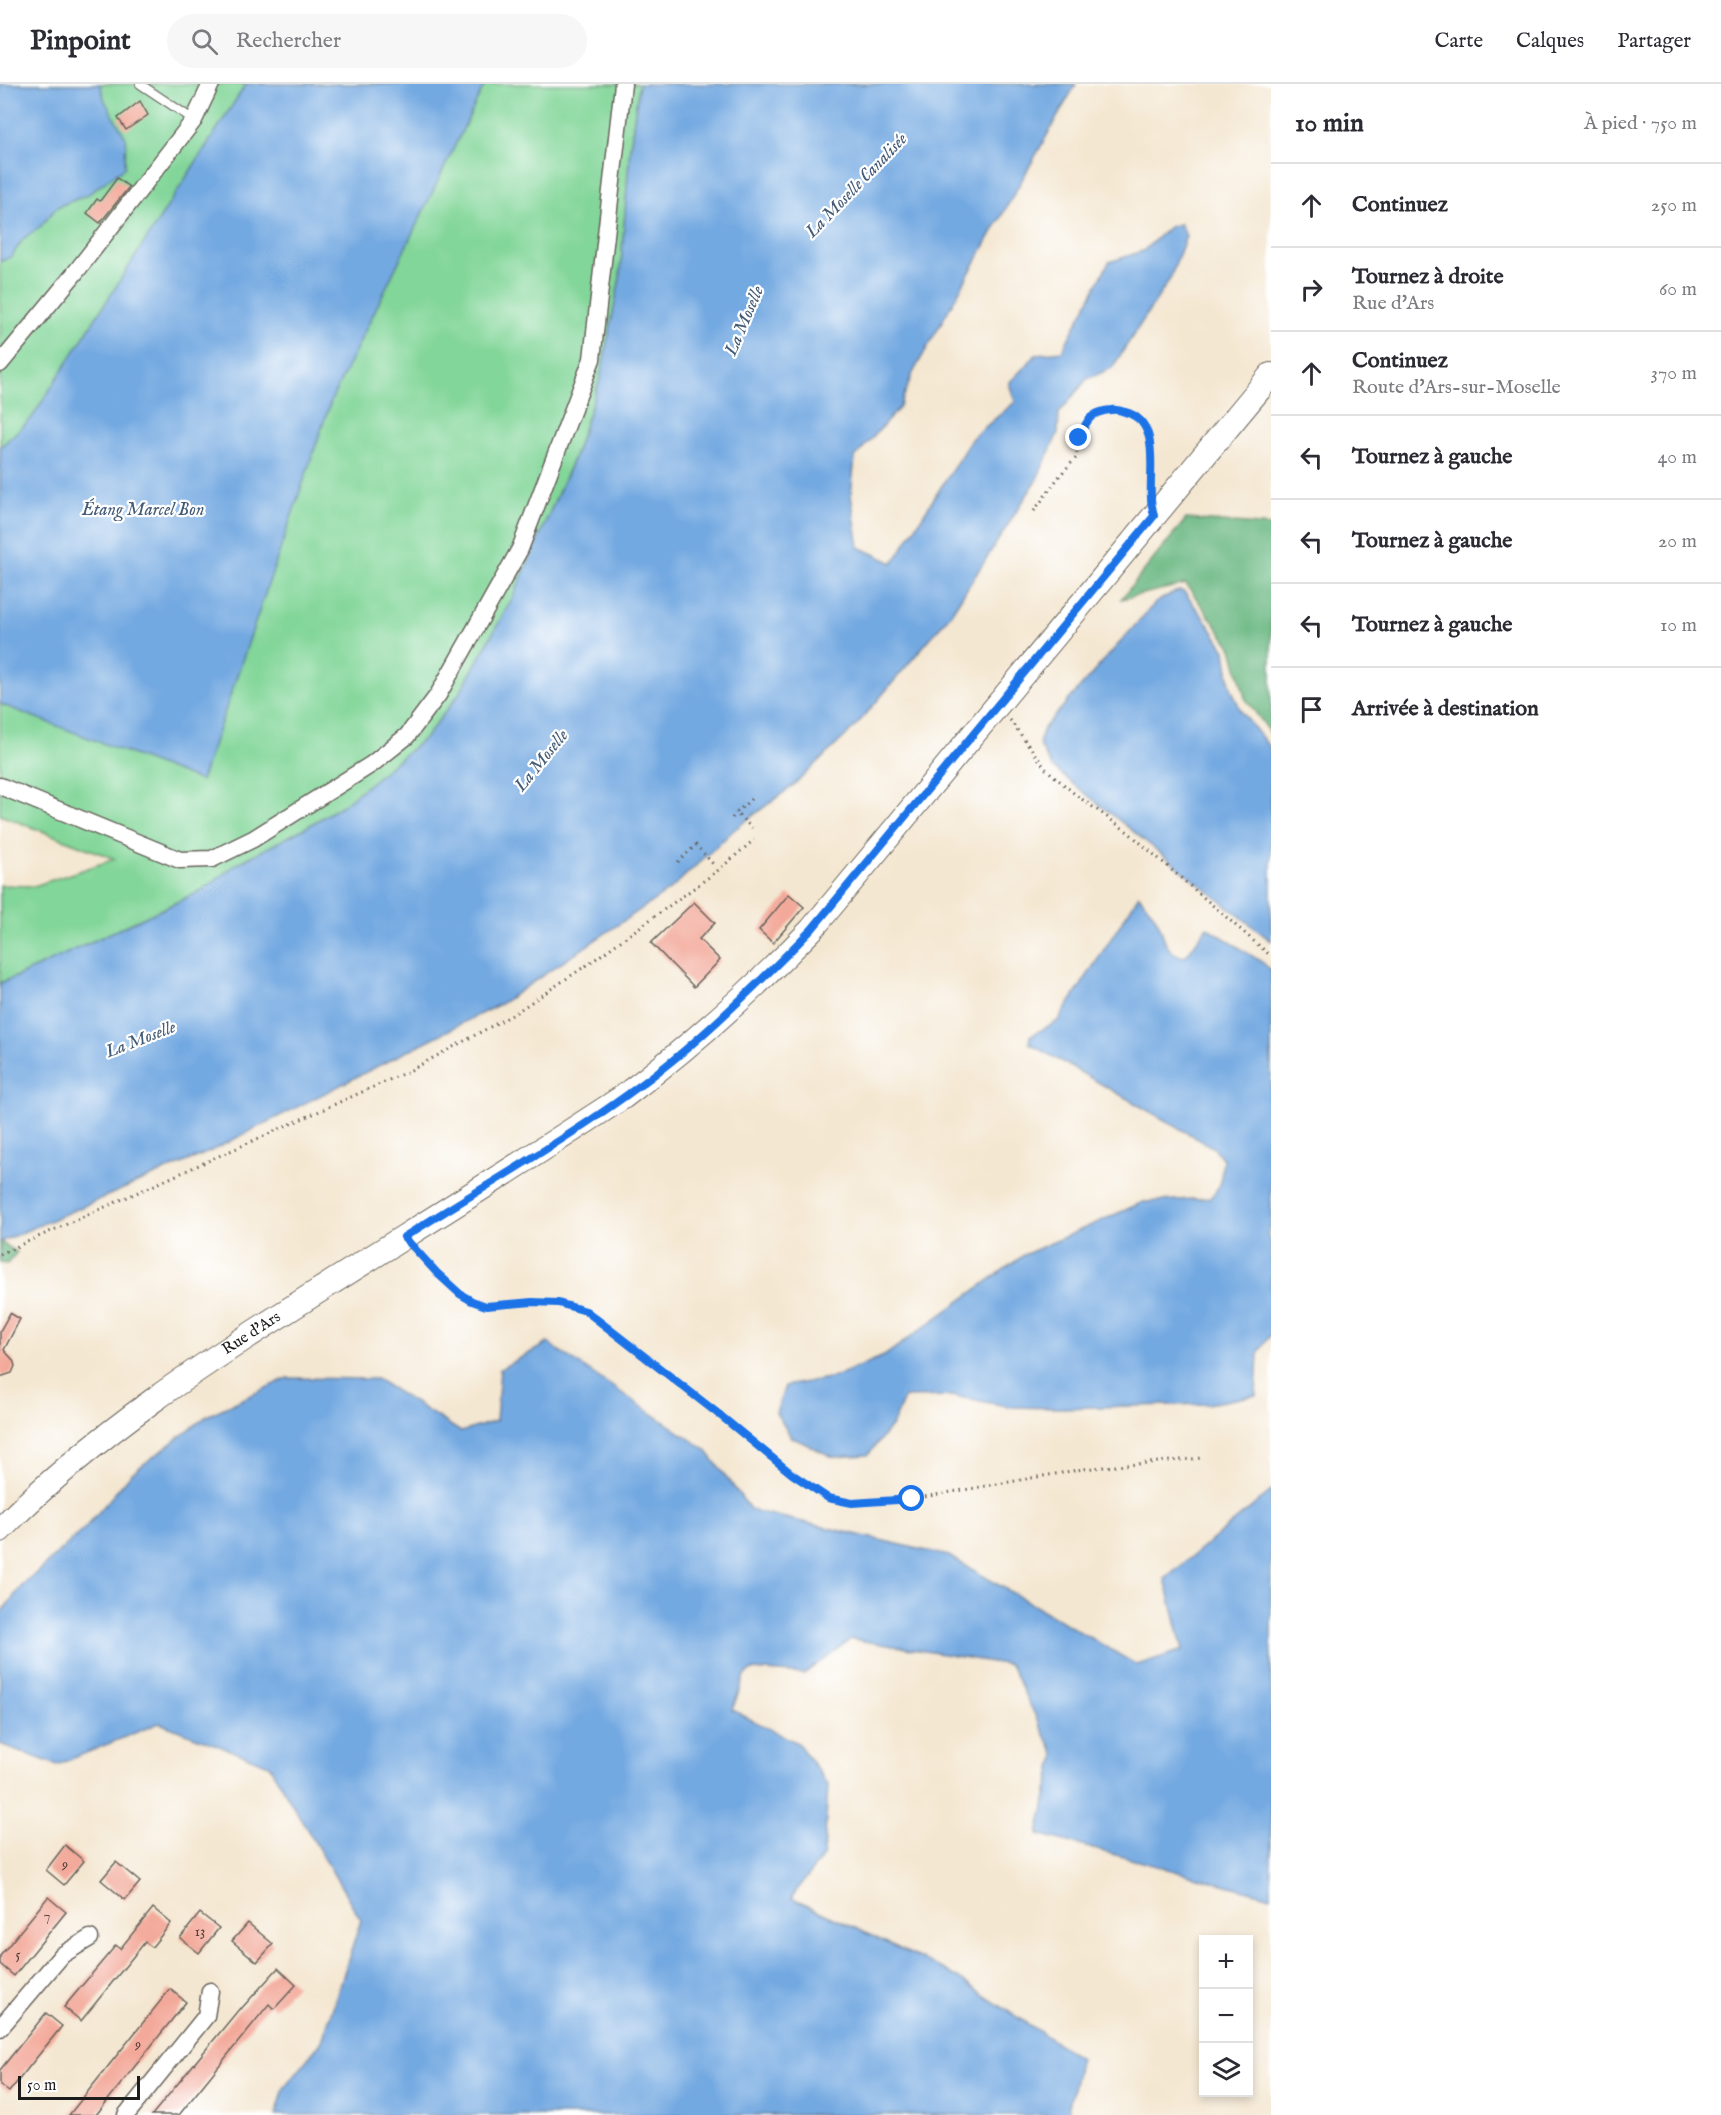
<!DOCTYPE html>
<html lang="fr">
<meta charset="utf-8">
<style>
body{margin:0;font-family:"IM FELL English",serif;background:#f7f7f7;color:#2b2b33}
.controls{position:absolute;right:18px;bottom:18px;display:grid;overflow:hidden;border-radius:0px;box-shadow:0 3px 9px #0003}
.controls button{width:54px;height:54px;display:grid;place-items:center;padding:0;border:0;border-bottom:2px solid #e1e1e2;background:#fff;color:#2b2b33;font:30px sans-serif}
.scale{position:absolute;left:18px;bottom:15px;width:122px;box-sizing:border-box;padding-left:6px;border:3px solid #1c1c1c;border-top:0;font-size:16px;line-height:21px;white-space:nowrap;color:#1c1c1c;-webkit-text-stroke:4px #fff;paint-order:stroke}
.stop{position:absolute;width:18px;height:18px;margin:-14px;border:4px solid #1a73e8;border-radius:50%;background:#fff}
.stop.end{background:#1a73e8;border-color:#fff;box-shadow:0 2px 6px #0008}
.list{margin:0;padding:0;list-style:none}
h2{display:flex;justify-content:space-between;align-items:center;height:78px;margin:0;padding:0 24px;font-size:26px}
h2 small{font-size:20px;font-weight:400;color:#7c7c81}
.list li{display:grid;grid-template-columns:39px 1fr auto;gap:18px;align-items:center;box-sizing:border-box;height:84px;padding:0 24px;border-top:2px solid #e1e1e2}
.list b{display:block;font-size:22px;white-space:nowrap}
.list p{margin:0;font-size:20px;white-space:nowrap;color:#7c7c81}
.list em{font-size:20px;font-style:normal;color:#7c7c81}
.icon{flex:none;width:33px;height:33px;fill:none;stroke:currentColor;stroke-width:2;stroke-linecap:round;stroke-linejoin:round}
.map{position:relative;flex:none;width:1271px;height:2031px;overflow:hidden}
header{display:flex;align-items:center;gap:36px;box-sizing:border-box;height:84px;padding:0 30px;background:#fff;border-bottom:2px solid #e1e1e2}
header strong{font-size:28px}
nav{display:flex;gap:33px;margin-inline-start:auto;font-size:21px}
.search{width:420px;height:54px;background:#f7f7f7;display:flex;align-items:center;gap:15px;box-sizing:border-box;padding:0 21px;border-radius:33px;color:#7c7c81;font-size:22px}
main{display:flex}
aside{flex:1;background:#fff}
.map>svg:first-child{display:block}
.green{fill:#82d699;stroke:#4f795a;stroke-width:1.5}
.forest{fill:#69b781;stroke:#426a4e;stroke-width:1.5}
.water{fill:#73a9e1;stroke:#48627e;stroke-width:1.5}
.building{fill:#f3a99a}
.lines{fill:none;stroke-linecap:round;stroke-linejoin:round}
.lane-casing{stroke:#68635b;stroke-width:10}
.street-casing{stroke:#68635b;stroke-width:19}
.secondary-casing{stroke:#68635b;stroke-width:26}
.path{stroke:#68635b;stroke-width:3;stroke-dasharray:1.5 4.5;stroke-linecap:butt}
.lane{stroke:#fff;stroke-width:8}
.street{stroke:#fff;stroke-width:16}
.secondary{stroke:#fff;stroke-width:24}
.route{stroke:#1a73e8;stroke-width:8}
.labels{text-anchor:middle;dominant-baseline:central;stroke-width:4.5;stroke-linejoin:round;paint-order:stroke}
.number-label{font-size:14px;fill:#523f3c}
.street-label{font-size:16px;fill:#1c1c1c;stroke:#fff}
.water-label{font-size:18px;font-style:italic;fill:#435b75;stroke:#fff}
</style>
<header>
<strong>Pinpoint</strong>
<div class="search"><svg class="icon" aria-label="search" viewBox="0 0 24 24"><circle cx="10" cy="10" r="6"/><path d="M15 15l6 6"/></svg>Rechercher</div>
<nav><a>Carte</a><a>Calques</a><a>Partager</a></nav>
</header>
<main>
<div class="map">
<svg width="1271" height="2031" viewBox="0 0 1271 2031">
<rect width="100%" height="100%" fill="#fff"/>
<filter id="ink" filterUnits="userSpaceOnUse"><feTurbulence type="fractalNoise" baseFrequency=".0167" numOctaves="2"/><feDisplacementMap in="SourceGraphic" scale="12" xChannelSelector="R" yChannelSelector="G"/><feConvolveMatrix kernelMatrix="1 2 1 2 8 2 1 2 1" color-interpolation-filters="sRGB"/></filter>
<filter id="wash" filterUnits="userSpaceOnUse"><feTurbulence type="fractalNoise" baseFrequency=".008" numOctaves="4" result="noise"/><feDisplacementMap in="SourceGraphic" scale="24" xChannelSelector="R" yChannelSelector="G"/><feGaussianBlur stdDeviation="1.35" result="paint"/><feColorMatrix in="noise" values="0 0 0 0 0 0 0 0 0 0 0 0 0 0 0 0 0 1.4 0 .05"/><feComposite in="paint" operator="in"/></filter>
<g filter="url(#wash)">
<rect width="100%" height="100%" fill="#f4e7d1"/>
<path class="green" d="M 0,0 L 639,0 L 630,64 L 620,194 L 600,295 L 575,370 L 513,513 L 459,610 L 426,653 L 343,721 L 305,744 L 237,780 L 201,807 L 18,892 L 0,899 L 0,801 L 34,802 L 115,775 L 0,731 Z"/>
<path class="forest" d="M 1186,435 L 1271,442 L 1271,650 L 1245,614 L 1232,564 L 1186,500 L 1121,515 Z
M 0,1158 L 17,1168 L 7,1180 L 0,1179 Z"/>
<path class="water" d="M 0,0 L 100,0 L 105,17 L 126,54 L 125,83 L 87,111 L 57,123 L 41,142 L 23,155 L 12,172 L 0,178 Z
M 246,0 L 485,0 L 331,317 L 201,697 L 0,620 L 0,363 L 31,335 Z
M 639,0 L 1076,0 L 913,289 L 899,324 L 855,373 L 851,411 L 859,463 L 893,479 L 972,354 L 1015,318 L 1009,299 L 1037,270 L 1062,267 L 1109,178 L 1143,167 L 1169,143 L 1180,140 L 1186,152 L 1170,195 L 1112,284 L 1087,295 L 1059,329 L 1058,349 L 1036,397 L 950,531 L 855,643 L 795,700 L 735,745 L 671,805 L 502,919 L 209,1068 L 0,1158 L 0,899 L 18,892 L 201,807 L 237,780 L 305,744 L 343,721 L 426,653 L 459,610 L 513,513 L 575,371 L 600,295 L 620,194 L 630,64 Z
M 1179,507 L 1184,508 L 1206,537 L 1225,566 L 1230,601 L 1241,627 L 1271,665 L 1271,857 L 1052,683 L 1039,660 L 1044,644 L 1155,519 L 1172,509 Z
M 1139,811 C 1145,819 1154,829 1158,838 C 1166,855 1163,868 1185,873 L 1207,843 L 1262,878 L 1271,886 L 1271,1141 L 1267,1152 L 1271,1158 L 1271,1250 L 1258,1269 L 1256,1311 L 1208,1320 L 1058,1324 L 1012,1323 L 954,1312 L 905,1313 L 893,1340 L 868,1371 L 833,1373 L 791,1353 L 776,1329 L 785,1302 L 834,1293 L 884,1272 L 1024,1171 L 1143,1118 L 1211,1114 C 1221,1102 1222,1090 1223,1075 L 1214,1064 L 1029,959 L 1030,952 L 1058,937 Z
M 548,1259 L 706,1366 L 751,1426 L 949,1472 L 1137,1581 L 1183,1566 L 1165,1495 L 1271,1407 L 1271,1813 L 1038,1750 L 1055,1671 L 1010,1581 L 851,1555 L 804,1590 L 752,1586 L 745,1592 L 732,1626 L 798,1659 L 828,1701 L 824,1771 L 791,1814 L 947,1887 L 1080,1974 L 1067,2031 L 276,2031 L 284,2004 L 322,1957 L 361,1836 L 269,1681 L 159,1639 L 57,1681 L 0,1660 L 0,1530 L 21,1503 L 86,1443 L 132,1389 L 207,1332 L 287,1294 L 377,1295 L 461,1348 L 496,1337 L 500,1285 Z"/>
<g id="blocks">
<path class="building" d="M 140,17 L 148,31 L 126,46 L 118,34 Z
M 117,94 L 129,103 L 100,139 L 87,129 L 97,115 L 100,117 Z
M 789,810 L 804,823 L 773,859 L 759,846 Z
M 694,818 L 715,839 L 699,855 L 720,876 L 694,903 L 651,859 Z
M 10,1229 L 20,1235 L 4,1266 L 13,1276 L 15,1282 L 12,1289 L 0,1293 L 0,1247 Z
M 65,1761 L 84,1777 L 64,1801 L 46,1786 Z
M 116,1778 L 140,1798 L 125,1816 L 101,1796 Z
M 48,1813 L 66,1828 L 14,1892 L 0,1880 L 0,1872 Z
M 153,1824 L 171,1839 L 152,1863 L 145,1858 L 81,1937 L 64,1923 L 116,1861 L 120,1865 Z
M 200,1829 L 219,1844 L 199,1869 L 180,1854 Z
M 248,1839 L 273,1860 L 257,1878 L 232,1857 Z
M 278,1884 L 296,1901 L 274,1925 L 269,1920 L 179,2031 L 152,2031 L 240,1924 L 241,1925 Z
M 170,1905 L 186,1918 L 128,1991 L 96,2031 L 69,2031 Z
M 46,1929 L 62,1942 L 9,2008 L 0,2001 L 0,1986 Z"/>
</g>
</g>
<g filter="url(#ink)">
<use href="#blocks" fill-opacity="0" stroke="#68635b" stroke-width="1.5"/>
<g class="lines">
<g class="lane-casing">
<path id="lane" d="M 140,0 L 194,36"/>
</g>
<g class="street-casing">
<path id="street" d="M 0,280 L 75,189 L 194,36 L 211,0
M 0,702 L 180,776 L 212,775 L 253,755 L 372,680 L 407,652 L 438,611 L 520,465 L 592,275 L 623,0
M 0,1944 L 62,1871 L 90,1854
M 126,2031 L 206,1932 L 210,1907"/>
</g>
<g class="secondary-casing">
<g id="secondary">
<path id="s1" d="M 0,1446 C 95,1349 206,1278 320,1206 C 421,1142 523,1079 623,1013 C 691,962 753,906 812,845 L 1271,291"/>
</g>
</g>
<path class="path" d="M 1034,427 L 1061,390 L 1076,374 L 1079,354 L 1088,335 L 1098,328 L 1115,325 L 1134,330 L 1145,344 L 1151,361 L 1151,404
M 1010,636 L 1046,685 L 1076,711 L 1128,748 L 1271,872
M 751,715 L 736,729 L 752,744
M 732,734 L 736,729
M 678,778 L 696,761 L 713,780
M 417,1168 L 460,1210 L 472,1217 L 486,1222 L 532,1218 L 558,1219 L 586,1227 L 721,1332 L 792,1390 L 828,1414 L 852,1419 L 912,1415 L 1083,1385 L 1202,1374
M 0,1170 L 409,987 L 512,931 L 590,879 L 716,788 L 754,756"/>
<use href="#lane" class="lane"/>
<use href="#street" class="street"/>
<use href="#secondary" class="secondary"/>
</g>
</g>
<g class="lines" filter="url(#ink)">
<path class="route" d="M 912,1415 L 852,1419 L 828,1414 L 792,1390 L 721,1332 L 586,1227 L 558,1219 L 532,1218 L 486,1222 L 472,1217 L 460,1210 L 437,1189 L 404,1153 C 494,1096 590,1043 673,976 C 722,936 768,890 812,845 L 1154,432 C 1153,426 1151,420 1151,414 C 1149,386 1161,337 1125,328 C 1120,326 1116,325 1111,326 C 1090,328 1087,336 1079,354"/>
</g>
<g class="labels">
<g class="number-label">
<text x="65" y="1781">9</text>
<text x="47" y="1832">7</text>
<text x="200" y="1848">13</text>
<text x="18" y="1871">5</text>
<text x="138" y="1961">9</text>
</g>
<g class="street-label">
<text stroke="none"><textPath href="#s1" startOffset="320">Rue d'Ars</textPath></text>
</g>
<g class="water-label">
<text transform="translate(857 102) rotate(-46)">La Moselle Canalisée</text>
<text transform="translate(745 237) rotate(-67)">La Moselle</text>
<text x="143" y="426">Étang Marcel Bon</text>
<text transform="translate(542 677) rotate(-51)">La Moselle</text>
<text transform="translate(141 956) rotate(-21)">La Moselle</text>
</g>
</g>
</svg>
<div class="controls">
<button>+</button>
<button>−</button>
<button><svg class="icon" aria-label="layers" viewBox="0 0 24 24"><path d="M12 4l9 5-9 5-9-5zM3 14l9 5 9-5"/></svg></button>
</div>
<div class="scale">50 m</div>
<div class="stop" style="left:912px;top:1415px"></div>
<div class="stop end" style="left:1079px;top:354px"></div>
</div>
<aside>
<h2>10 min<small>À pied · 750 m</small></h2>
<ul class="list">
<li><svg class="icon" aria-label="ahead" viewBox="0 0 24 24"><path d="M12 20V5M6 11l6-6 6 6"/></svg><div><b>Continuez</b></div><em>250 m</em></li>
<li><svg class="icon" aria-label="right" viewBox="0 0 24 24"><path d="M7 20v-9h11M14 6l5 5-5 5"/></svg><div><b>Tournez à droite</b><p>Rue d'Ars</p></div><em>60 m</em></li>
<li><svg class="icon" aria-label="ahead" viewBox="0 0 24 24"><path d="M12 20V5M6 11l6-6 6 6"/></svg><div><b>Continuez</b><p>Route d'Ars-sur-Moselle</p></div><em>370 m</em></li>
<li><svg class="icon" aria-label="left" viewBox="0 0 24 24"><path d="M17 20v-9H6M10 6l-5 5 5 5"/></svg><div><b>Tournez à gauche</b></div><em>40 m</em></li>
<li><svg class="icon" aria-label="left" viewBox="0 0 24 24"><path d="M17 20v-9H6M10 6l-5 5 5 5"/></svg><div><b>Tournez à gauche</b></div><em>20 m</em></li>
<li><svg class="icon" aria-label="left" viewBox="0 0 24 24"><path d="M17 20v-9H6M10 6l-5 5 5 5"/></svg><div><b>Tournez à gauche</b></div><em>10 m</em></li>
<li><svg class="icon" aria-label="arrive" viewBox="0 0 24 24"><path d="M6 21V4h12l-3 4 3 4H6"/></svg><div><b>Arrivée à destination</b></div></li>
</ul>
</aside>
</main>
